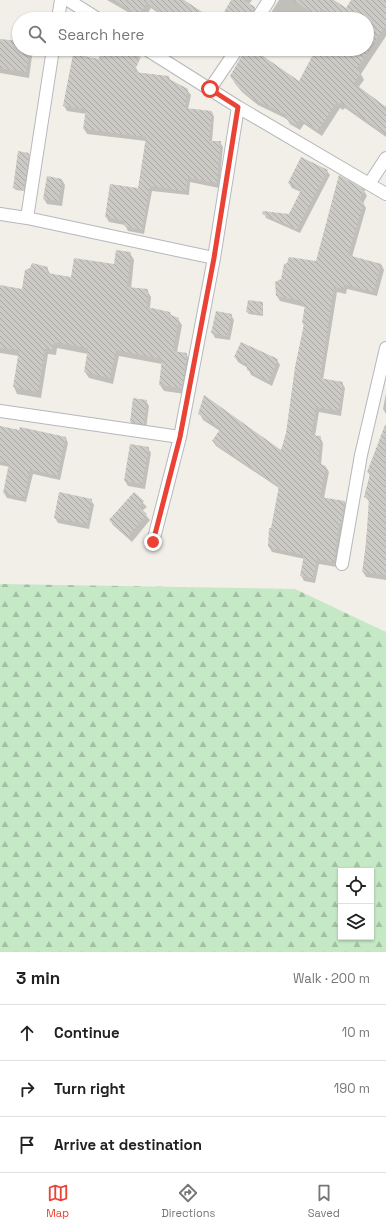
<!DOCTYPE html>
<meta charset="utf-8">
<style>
body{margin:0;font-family:"Space Grotesk",sans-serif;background:#f6f6f6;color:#222}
.controls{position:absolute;right:12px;bottom:12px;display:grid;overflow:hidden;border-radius:0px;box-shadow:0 1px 3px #0004}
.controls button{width:36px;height:36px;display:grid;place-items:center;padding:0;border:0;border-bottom:1px solid #e0e0e0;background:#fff;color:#222;font:20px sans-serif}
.stop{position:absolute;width:12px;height:12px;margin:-9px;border:3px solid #ea4335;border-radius:50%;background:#fff}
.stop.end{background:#ea4335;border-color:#fff;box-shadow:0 1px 4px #0008}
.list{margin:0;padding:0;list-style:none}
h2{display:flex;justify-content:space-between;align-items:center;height:52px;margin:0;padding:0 16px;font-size:17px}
h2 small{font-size:13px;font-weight:400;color:#767676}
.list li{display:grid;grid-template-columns:26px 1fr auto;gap:12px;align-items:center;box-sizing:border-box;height:56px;padding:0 16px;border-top:1px solid #e0e0e0}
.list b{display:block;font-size:15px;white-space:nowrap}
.list em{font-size:13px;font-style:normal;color:#767676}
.icon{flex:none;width:22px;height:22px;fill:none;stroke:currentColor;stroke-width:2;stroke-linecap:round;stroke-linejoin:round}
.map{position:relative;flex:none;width:386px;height:952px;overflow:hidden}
.search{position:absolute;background:#fff;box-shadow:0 1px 3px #0004;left:12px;right:12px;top:12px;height:44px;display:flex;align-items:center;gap:10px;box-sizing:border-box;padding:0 14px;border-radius:22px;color:#767676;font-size:15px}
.sheet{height:220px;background:#fff}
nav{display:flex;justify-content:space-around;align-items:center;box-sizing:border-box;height:56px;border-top:1px solid #e0e0e0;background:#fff;font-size:11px;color:#767676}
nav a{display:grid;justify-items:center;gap:2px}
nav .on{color:#ea4335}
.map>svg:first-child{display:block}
.forest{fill:url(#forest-firs);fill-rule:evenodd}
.shadow{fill:#0003}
.building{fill:url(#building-back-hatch)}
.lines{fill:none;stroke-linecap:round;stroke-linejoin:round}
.minor-casing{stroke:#b5b8bc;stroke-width:14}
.minor{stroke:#fff;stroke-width:12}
.route{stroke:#ea4335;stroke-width:5}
</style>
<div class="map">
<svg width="386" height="952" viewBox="0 0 386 952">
<defs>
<pattern id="forest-firs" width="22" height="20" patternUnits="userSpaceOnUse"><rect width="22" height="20" fill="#c5e8c5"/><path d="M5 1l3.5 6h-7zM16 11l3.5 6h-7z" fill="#a3c0a4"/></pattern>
<pattern id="building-back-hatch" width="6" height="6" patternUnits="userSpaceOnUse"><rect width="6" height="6" fill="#cccac5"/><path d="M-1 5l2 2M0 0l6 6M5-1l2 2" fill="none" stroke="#a9a8a4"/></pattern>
</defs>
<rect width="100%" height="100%" fill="#f1efe8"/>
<path class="forest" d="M 0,584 L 295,589 L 386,632 L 386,952 L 0,952 ZM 341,871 L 371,871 L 371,937 L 341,937 Z"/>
<path class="shadow" d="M 107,0 L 182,0 L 211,19 L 167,19 L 151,8 L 144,19 L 140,19 Z
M 232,0 L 252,0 L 249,4 L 255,8 L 258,14 L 256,19 L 221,19 Z
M 279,0 L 332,0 L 346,9 L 352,0 L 386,0 L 386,36 L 361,74 L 364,80 L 358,88 L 385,107 L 386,106 L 386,137 L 345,108 L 343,110 L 340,108 L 322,136 L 304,124 L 300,130 L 290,124 L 287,119 L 258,105 L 242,92 L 234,82 L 299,83 L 313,56 L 304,49 L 367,49 L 367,19 L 335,19 L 326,15 L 322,19 L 267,19 Z
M 0,40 L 19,42 L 19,49 L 33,49 L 29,78 L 0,73 Z
M 211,49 L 217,49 L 215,52 Z
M 136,68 L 139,73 L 169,77 L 171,82 L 187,90 L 191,95 L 188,109 L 212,112 L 214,117 L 212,142 L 220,142 L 223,147 L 219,188 L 190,182 L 189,195 L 152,191 L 144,234 L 128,231 L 125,225 L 109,222 L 106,217 L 139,189 L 146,141 L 87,134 L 84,129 L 87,114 L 67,111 L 64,106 Z
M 29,154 L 30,156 L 25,191 L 16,190 L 14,188 Z
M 327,171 L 330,175 L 300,233 L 266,218 L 264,213 L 289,215 L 301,192 L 292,188 L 289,183 Z
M 339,176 L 364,191 L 367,196 L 363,203 L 366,208 L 352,257 L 381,264 L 384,270 L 377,296 L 347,289 L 346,294 L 337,292 L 323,380 L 342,383 L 345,388 L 341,416 L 319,412 L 315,436 L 320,437 L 323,443 L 321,465 L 326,467 L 329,472 L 324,498 L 345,502 L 348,507 L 344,529 L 342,529 L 337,567 L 319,564 L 315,583 L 304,581 L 301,575 L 305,559 L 272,552 L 269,547 L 279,488 L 216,446 L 213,441 L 220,431 L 203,420 L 200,414 L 282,452 L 287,433 L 304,326 L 303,323 L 305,307 L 280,301 L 277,296 L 317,262 Z
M 62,180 L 65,185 L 62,206 L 47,204 L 44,199 Z
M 130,253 L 134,260 L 131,289 L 147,290 L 151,297 L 150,308 L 178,319 L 182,325 L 177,352 L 186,354 L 190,360 L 185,394 L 164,391 L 160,385 L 162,364 L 119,356 L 113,384 L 89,378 L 85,372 L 88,354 L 57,348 L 56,355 L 48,354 L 41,398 L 17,394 L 14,387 L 19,356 L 0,353 L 0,286 L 23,290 L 47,268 L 51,275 L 72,278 L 115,265 Z
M 263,302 L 263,316 L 249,314 L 247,312 Z
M 231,315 L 234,320 L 230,340 L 215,338 L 212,332 Z
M 235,357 L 277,360 L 280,365 L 272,386 L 251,375 L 248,368 L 238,362 Z
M 386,393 L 386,414 L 383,409 Z
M 146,401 L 149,406 L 146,429 L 134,427 L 131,422 Z
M 386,424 L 386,580 L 366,577 L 363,572 L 370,502 L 365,497 L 370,476 L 368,472 Z
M 0,427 L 66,438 L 68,443 L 60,480 L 33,474 L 26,502 L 7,498 L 4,493 L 10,467 L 0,465 Z
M 148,448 L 151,453 L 145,489 L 128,486 L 125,481 Z
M 134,494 L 147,507 L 142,511 L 150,520 L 132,542 L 113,525 L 110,520 Z
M 91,500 L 94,505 L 89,529 L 58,523 L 55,518 Z"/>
<path class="building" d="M 114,0 L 184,0 L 213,19 L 171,19 L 147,3 L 139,15 Z
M 231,0 L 243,0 L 255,7 L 250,19 L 220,19 Z
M 293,0 L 334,0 L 346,8 L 351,0 L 386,0 L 386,25 L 356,69 L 361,73 L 354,83 L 386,107 L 386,134 L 341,102 L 340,104 L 337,102 L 318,130 L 300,119 L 296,125 L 285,118 L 287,115 L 253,99 L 237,86 L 230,76 L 241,57 L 249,49 L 253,49 L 299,81 L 316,49 L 367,49 L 367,19 L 339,19 L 322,9 L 316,15 Z
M 0,39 L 19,41 L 19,49 L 23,49 L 23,52 L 29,54 L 26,72 L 0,68 Z
M 101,49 L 122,49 L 141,57 L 134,72 L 169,76 L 169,79 L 188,89 L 185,108 L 212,111 L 209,141 L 221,141 L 217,183 L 188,178 L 186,191 L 150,186 L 142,230 L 124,226 L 125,221 L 105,217 L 110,184 L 138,188 L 146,137 L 83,129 L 86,109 L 63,106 L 73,54 L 99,59 Z
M 18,151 L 29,153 L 24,190 L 13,188 Z
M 301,157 L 328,170 L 297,229 L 262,214 L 263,211 L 289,214 L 301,190 L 288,183 Z
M 339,175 L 365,190 L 359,200 L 364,202 L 348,255 L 381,264 L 374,292 L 344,284 L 343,289 L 334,287 L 320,378 L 343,382 L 339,411 L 316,407 L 311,435 L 321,436 L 318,463 L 326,466 L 320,497 L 345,501 L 341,524 L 339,524 L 334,562 L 317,559 L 313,578 L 300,576 L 304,555 L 268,547 L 269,528 L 271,528 L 279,486 L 212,441 L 221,428 L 198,414 L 204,395 L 281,450 L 286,433 L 295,367 L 304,324 L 302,323 L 305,305 L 302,304 L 303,301 L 276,296 L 275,282 L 281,279 L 284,264 L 287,263 L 289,257 L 316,261 Z
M 47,176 L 62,179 L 59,201 L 43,199 Z
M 116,250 L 131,252 L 127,287 L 148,289 L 147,307 L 170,312 L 171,315 L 179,318 L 173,351 L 187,353 L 182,388 L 159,385 L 162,359 L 116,350 L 110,378 L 84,372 L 88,348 L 54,342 L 52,350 L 45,348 L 38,392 L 13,387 L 19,350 L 0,348 L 0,285 L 22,289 L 25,270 L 30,268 L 32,263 L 48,267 L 47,273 L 71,277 L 74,258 L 114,264 Z
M 248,300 L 263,302 L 262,314 L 246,312 Z
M 216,311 L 232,314 L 227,336 L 211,333 Z
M 241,342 L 278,359 L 269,381 L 247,370 L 247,364 L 234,357 Z
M 133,398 L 147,400 L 144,424 L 130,422 Z
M 385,425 L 386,568 L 385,575 L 362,572 L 366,545 L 369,498 L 364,497 L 370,474 L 367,472 Z
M 0,426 L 19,430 L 20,427 L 66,437 L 57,476 L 30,469 L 24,498 L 3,493 L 9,463 L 0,461 Z
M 130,444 L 149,447 L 142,484 L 124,481 Z
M 59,492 L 92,499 L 87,524 L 54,518 Z
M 134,492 L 144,501 L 139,507 L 147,514 L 128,537 L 109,520 Z"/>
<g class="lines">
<g class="minor-casing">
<path id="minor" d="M 68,0 L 98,19
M 58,19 L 61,0
M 257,19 L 269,0
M 146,49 L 238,107 L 386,194
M 210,89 L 237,49
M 369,184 L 386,158
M 0,214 L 27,218 L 214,258
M 27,218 L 53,49
M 0,411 L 180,437
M 153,542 L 180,437 L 214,258 L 238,107
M 342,564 L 361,455 L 386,348"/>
</g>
<use href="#minor" class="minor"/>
</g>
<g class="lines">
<path class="route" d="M 153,542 L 180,437 L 214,258 L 238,107 L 210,89"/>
</g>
</svg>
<div class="controls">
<button><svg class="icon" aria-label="locate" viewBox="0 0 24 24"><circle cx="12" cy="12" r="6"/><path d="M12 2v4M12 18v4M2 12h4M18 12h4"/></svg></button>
<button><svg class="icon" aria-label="layers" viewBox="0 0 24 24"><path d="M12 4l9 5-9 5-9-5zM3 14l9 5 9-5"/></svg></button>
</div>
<div class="stop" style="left:210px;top:89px"></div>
<div class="stop end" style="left:153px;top:542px"></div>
<div class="search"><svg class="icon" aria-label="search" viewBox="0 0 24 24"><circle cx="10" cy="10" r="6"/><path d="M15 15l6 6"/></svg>Search here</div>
</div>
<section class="sheet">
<h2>3 min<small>Walk · 200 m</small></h2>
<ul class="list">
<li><svg class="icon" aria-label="ahead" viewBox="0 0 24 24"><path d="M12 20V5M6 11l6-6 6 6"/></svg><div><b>Continue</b></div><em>10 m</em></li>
<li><svg class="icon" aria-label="right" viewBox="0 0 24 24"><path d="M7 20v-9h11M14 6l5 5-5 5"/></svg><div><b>Turn right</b></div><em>190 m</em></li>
<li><svg class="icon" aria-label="arrive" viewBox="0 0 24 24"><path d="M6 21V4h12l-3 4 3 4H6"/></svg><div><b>Arrive at destination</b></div></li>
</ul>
</section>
<nav>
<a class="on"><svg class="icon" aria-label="map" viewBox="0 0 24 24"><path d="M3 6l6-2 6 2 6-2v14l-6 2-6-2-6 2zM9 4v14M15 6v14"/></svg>Map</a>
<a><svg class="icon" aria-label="directions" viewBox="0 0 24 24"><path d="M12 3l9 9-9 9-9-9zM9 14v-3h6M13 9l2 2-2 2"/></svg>Directions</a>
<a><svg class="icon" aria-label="saved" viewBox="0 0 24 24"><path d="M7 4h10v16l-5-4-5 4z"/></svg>Saved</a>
</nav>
